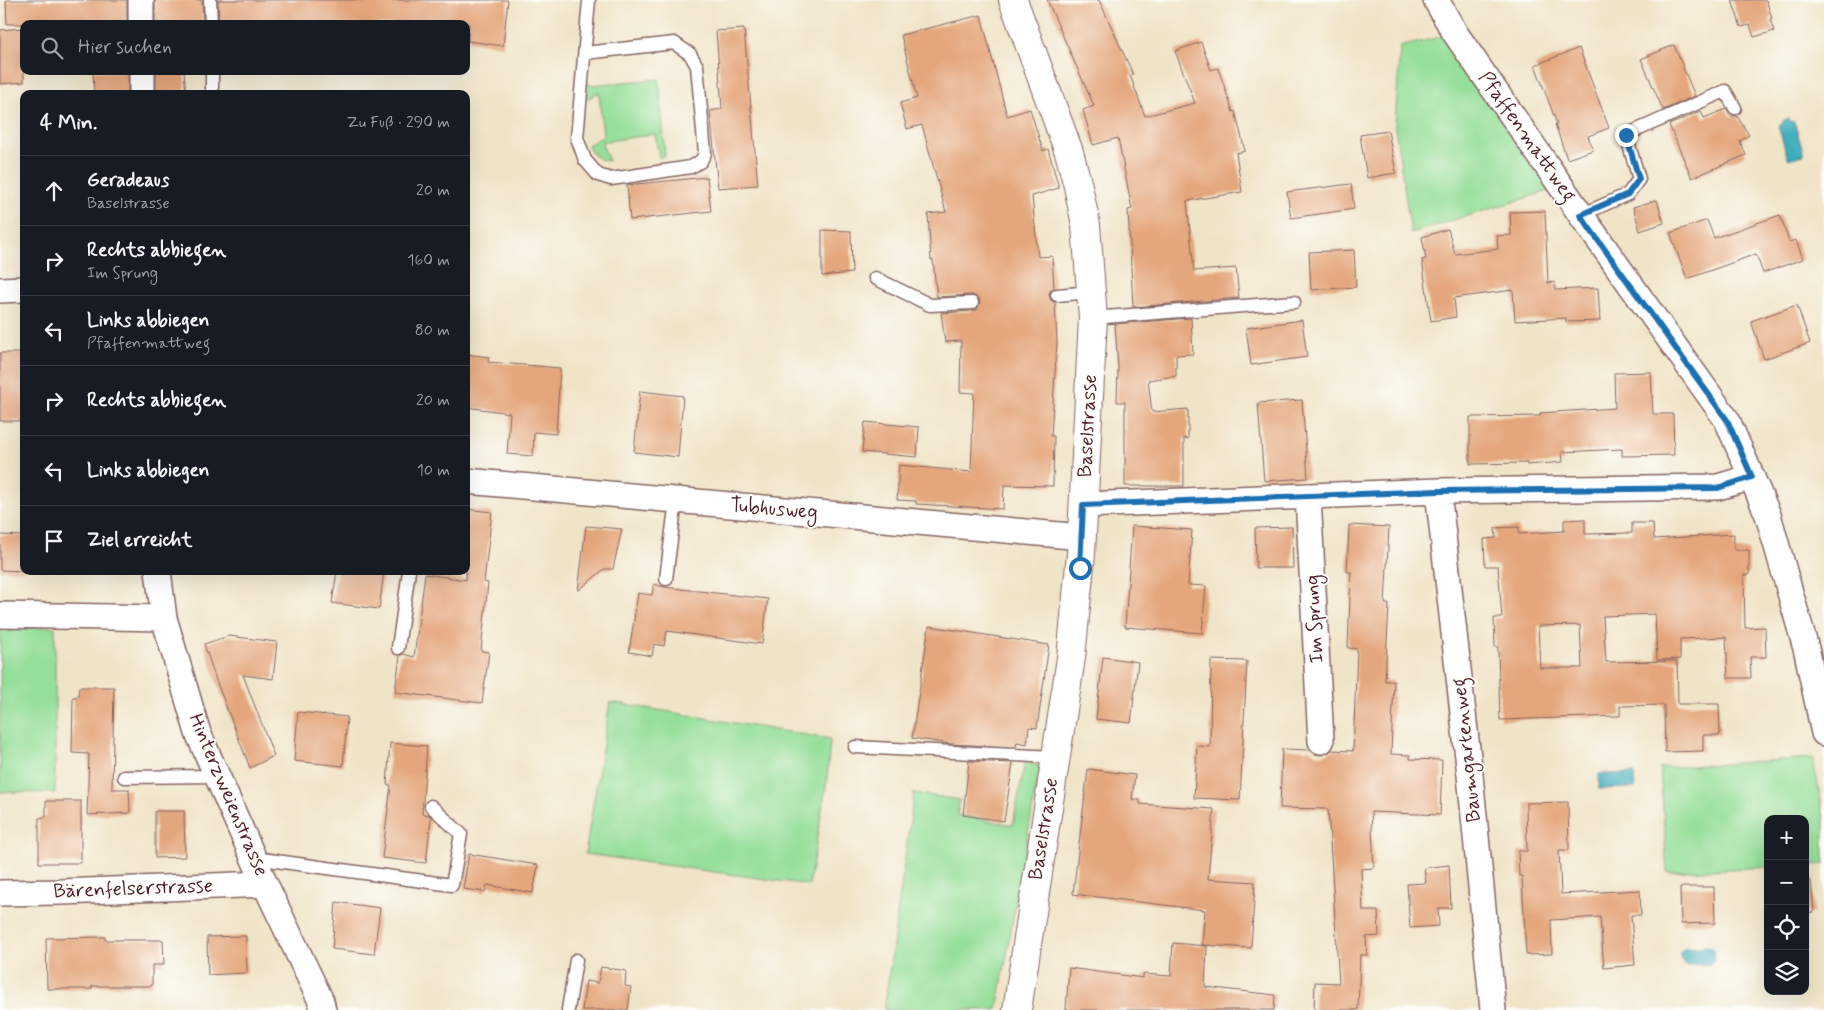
<!DOCTYPE html>
<html lang="de">
<meta charset="utf-8">
<style>
body{margin:0;font-family:Mynerve,sans-serif;background:#242831;color:#f1f3f6}
.controls{position:absolute;right:15px;bottom:15px;display:grid;overflow:hidden;border-radius:10px;box-shadow:0 5px 20px #0002}
.controls button{width:45px;height:45px;display:grid;place-items:center;padding:0;border:0;border-bottom:1px solid #363941;background:#171b24;color:#f1f3f6;font:25px sans-serif}
.stop{position:absolute;width:15px;height:15px;margin:-11px;border:4px solid #1f6fb2;border-radius:50%;background:#fff}
.stop.end{background:#1f6fb2;border-color:#fff;box-shadow:0 1px 5px #0008}
.list{margin:0;padding:0;list-style:none}
h2{display:flex;justify-content:space-between;align-items:center;height:65px;margin:0;padding:0 20px;font-size:21px}
h2 small{font-size:16px;font-weight:400;color:#9ea1a6}
.list li{display:grid;grid-template-columns:32px 1fr auto;gap:15px;align-items:center;box-sizing:border-box;height:70px;padding:0 20px;border-top:1px solid #363941}
.list b{display:block;font-size:19px;white-space:nowrap}
.list p{margin:0;font-size:16px;white-space:nowrap;color:#9ea1a6}
.list em{font-size:16px;font-style:normal;color:#9ea1a6}
.icon{flex:none;width:28px;height:28px;fill:none;stroke:currentColor;stroke-width:2;stroke-linecap:round;stroke-linejoin:round}
.map{position:relative;flex:none;width:1824px;height:1010px;overflow:hidden}
.search{position:absolute;background:#171b24;box-shadow:0 5px 20px #0002;left:20px;top:20px;width:450px;height:55px;display:flex;align-items:center;gap:12px;box-sizing:border-box;padding:0 18px;border-radius:10px;color:#9ea1a6;font-size:19px}
.panel{position:absolute;background:#171b24;box-shadow:0 5px 20px #0002;left:20px;top:90px;width:450px;height:485px;border-radius:10px}
.map>svg:first-child{display:block}
.green{fill:#96df9a;stroke:#707f62}
.water{fill:#3dacba;stroke:#446672}
.building{fill:#e4a67c;fill-rule:evenodd}
.lines{fill:none;stroke-linecap:round;stroke-linejoin:round}
.service-casing{stroke:#846462;stroke-width:15}
.minor-casing{stroke:#846462;stroke-width:28}
.tertiary-casing{stroke:#846462;stroke-width:30}
.service{stroke:#fff;stroke-width:12}
.minor{stroke:#fff;stroke-width:25}
.tertiary{stroke:#fff;stroke-width:28}
.route{stroke:#1f6fb2;stroke-width:6}
.labels{text-anchor:middle;dominant-baseline:central;stroke-width:4;stroke-linejoin:round;paint-order:stroke}
.street-label{font-size:20px;fill:#4a1f2b;stroke:#fdfcf7}
</style>
<div class="map">
<svg width="1824" height="1010" viewBox="0 0 1824 1010">
<rect width="100%" height="100%" fill="#fdfcf7"/>
<filter id="ink" filterUnits="userSpaceOnUse"><feTurbulence type="fractalNoise" baseFrequency=".02" numOctaves="2"/><feDisplacementMap in="SourceGraphic" scale="10" xChannelSelector="R" yChannelSelector="G"/><feConvolveMatrix kernelMatrix="1 2 1 2 8 2 1 2 1" color-interpolation-filters="sRGB"/></filter>
<filter id="wash" filterUnits="userSpaceOnUse"><feTurbulence type="fractalNoise" baseFrequency=".0096" numOctaves="4" result="noise"/><feDisplacementMap in="SourceGraphic" scale="20" xChannelSelector="R" yChannelSelector="G"/><feGaussianBlur stdDeviation="1.12" result="paint"/><feColorMatrix in="noise" values="0 0 0 0 0 0 0 0 0 0 0 0 0 0 0 0 0 1.4 0 .05"/><feComposite in="paint" operator="in"/></filter>
<g filter="url(#wash)">
<rect width="100%" height="100%" fill="#f0e4c8"/>
<path class="green" d="M 1455,33 L 1562,187 L 1411,233 L 1395,127 L 1400,47 Z
M 585,77 L 589,85 L 659,79 L 665,156 L 659,157 L 655,134 L 601,142 L 609,161 C 598,160 591,155 588,145 L 603,136 L 599,92 L 584,101 Z
M 0,627 L 55,627 L 55,793 L 0,792 Z
M 610,702 L 830,739 L 827,779 L 809,885 L 585,854 Z
M 1813,758 L 1824,819 L 1824,864 L 1805,865 L 1805,819 L 1768,819 L 1768,867 L 1667,872 L 1660,768 Z
M 1025,762 L 1040,766 L 997,1010 L 884,1010 L 914,793 L 960,800 L 957,815 L 1013,825 Z"/>
<path class="water" d="M 1788,119 L 1791,122 L 1794,121 L 1804,155 L 1788,159 L 1778,126 L 1781,125 L 1784,120 Z
M 1634,773 L 1635,788 L 1599,789 L 1599,774 Z
M 1707,946 L 1714,950 L 1715,959 L 1710,964 L 1686,965 L 1681,959 L 1679,954 L 1684,948 Z"/>
<g id="blocks">
<path class="building" d="M 6,0 L 127,0 L 127,24 L 7,24 Z
M 155,0 L 202,0 L 203,24 L 155,24 Z
M 218,0 L 508,0 L 503,46 L 468,41 L 469,24 L 219,24 Z
M 1047,0 L 1099,0 L 1133,74 L 1130,75 L 1145,116 L 1195,103 L 1175,51 L 1201,42 L 1211,70 L 1218,68 L 1233,112 L 1235,111 L 1245,151 L 1236,153 L 1242,192 L 1187,201 L 1194,271 L 1236,268 L 1239,298 L 1133,307 L 1128,210 L 1132,209 L 1118,138 L 1093,145 L 1083,110 L 1094,106 Z
M 1732,0 L 1766,0 L 1772,18 L 1770,19 L 1774,31 L 1754,37 L 1750,25 L 1741,27 Z
M 981,15 L 1007,116 L 1030,109 L 1043,151 L 1048,149 L 1059,188 L 1032,196 L 1038,257 L 1052,256 L 1054,288 L 1050,291 L 1049,295 L 1051,300 L 1055,303 L 1057,342 L 1051,436 L 1054,436 L 1053,486 L 1004,485 L 1003,509 L 916,504 L 916,501 L 897,500 L 899,465 L 971,472 L 974,393 L 960,392 L 961,341 L 945,342 L 941,313 L 973,311 L 977,310 L 980,303 L 979,298 L 972,295 L 937,297 L 933,260 L 931,260 L 928,214 L 946,212 L 922,125 L 907,129 L 900,103 L 917,98 L 901,35 Z
M 24,28 L 24,82 L 0,84 L 0,30 Z
M 744,29 L 758,185 L 718,188 L 710,111 L 722,109 L 716,31 Z
M 1674,45 L 1695,96 L 1663,110 L 1641,59 Z
M 1579,48 L 1609,128 L 1588,136 L 1593,150 L 1567,159 L 1555,124 L 1557,124 L 1535,65 Z
M 93,71 L 128,71 L 128,94 L 94,94 Z
M 156,71 L 184,71 L 186,94 L 156,94 Z
M 1726,109 L 1730,116 L 1737,116 L 1749,135 L 1740,141 L 1746,155 L 1692,178 L 1669,125 L 1701,111 L 1704,118 Z
M 1388,131 L 1396,173 L 1367,178 L 1360,135 Z
M 707,177 L 711,211 L 630,220 L 627,185 Z
M 1351,184 L 1354,209 L 1291,218 L 1287,192 Z
M 1657,200 L 1664,223 L 1640,231 L 1633,207 Z
M 1545,211 L 1548,283 L 1555,282 L 1555,290 L 1598,288 L 1600,321 L 1566,322 L 1566,318 L 1515,321 L 1513,290 L 1454,298 L 1456,317 L 1431,321 L 1422,260 L 1426,259 L 1422,237 L 1448,229 L 1455,254 L 1498,249 L 1497,236 L 1511,235 L 1510,212 Z
M 1780,215 L 1789,242 L 1796,240 L 1803,259 L 1763,273 L 1756,254 L 1687,279 L 1670,233 L 1707,220 L 1714,238 Z
M 822,230 L 851,231 L 852,273 L 822,276 Z
M 1354,250 L 1356,287 L 1311,290 L 1309,252 Z
M 1797,305 L 1810,343 L 1764,359 L 1751,321 Z
M 1191,318 L 1193,354 L 1176,355 L 1176,376 L 1148,380 L 1152,412 L 1188,409 L 1188,439 L 1184,438 L 1184,486 L 1125,486 L 1125,402 L 1117,402 L 1118,368 L 1115,324 Z
M 1302,320 L 1307,357 L 1251,365 L 1246,328 Z
M 0,353 L 24,353 L 24,421 L 0,421 Z
M 466,354 L 489,357 L 488,362 L 560,368 L 556,434 L 534,432 L 533,456 L 507,454 L 510,413 L 466,407 Z
M 1651,372 L 1653,414 L 1673,414 L 1674,455 L 1622,456 L 1622,449 L 1562,452 L 1563,462 L 1527,465 L 1527,463 L 1470,464 L 1470,417 L 1540,416 L 1540,413 L 1615,408 L 1614,373 Z
M 640,391 L 683,396 L 678,457 L 634,452 Z
M 1302,400 L 1308,478 L 1264,481 L 1258,403 Z
M 865,422 L 919,427 L 917,457 L 862,452 Z
M 466,509 L 492,512 L 484,582 L 488,583 L 481,651 L 489,652 L 482,703 L 395,692 L 400,656 L 403,654 L 414,657 L 425,574 L 466,580 Z
M 1585,519 L 1585,534 L 1632,533 L 1632,523 L 1653,523 L 1654,539 L 1734,534 L 1734,550 L 1749,550 L 1749,575 L 1744,575 L 1745,628 L 1765,627 L 1766,657 L 1750,657 L 1751,678 L 1728,678 L 1726,637 L 1680,639 L 1680,659 L 1657,660 L 1655,614 L 1603,616 L 1606,662 L 1677,661 L 1678,704 L 1719,704 L 1720,735 L 1703,735 L 1703,751 L 1665,752 L 1664,705 L 1620,706 L 1620,716 L 1500,720 L 1498,647 L 1495,647 L 1494,618 L 1502,618 L 1498,566 L 1485,566 L 1484,539 L 1496,538 L 1495,528 L 1519,527 L 1519,534 L 1564,531 L 1564,520 ZM 1580,625 L 1582,668 L 1540,668 L 1538,626 Z
M 1349,525 L 1389,527 L 1385,604 L 1389,604 L 1385,681 L 1394,681 L 1391,754 L 1410,755 L 1410,759 L 1442,760 L 1440,815 L 1371,812 L 1374,868 L 1361,869 L 1363,911 L 1378,911 L 1379,936 L 1366,937 L 1367,955 L 1360,955 L 1358,1010 L 1314,1010 L 1315,982 L 1339,983 L 1328,809 L 1280,808 L 1282,749 L 1310,750 L 1315,754 L 1321,755 L 1328,753 L 1331,750 L 1353,751 L 1357,649 L 1348,648 L 1351,572 L 1347,572 Z
M 586,526 L 622,529 L 613,569 L 604,569 L 578,591 Z
M 1132,526 L 1192,530 L 1188,585 L 1206,586 L 1202,633 L 1125,627 Z
M 1292,527 L 1293,568 L 1256,568 L 1255,528 Z
M 0,535 L 24,536 L 24,571 L 0,570 Z
M 337,571 L 384,571 L 379,609 L 332,603 Z
M 654,584 L 664,587 L 768,599 L 762,644 L 667,631 L 664,646 L 654,644 L 652,656 L 629,652 L 638,593 L 652,595 Z
M 929,626 L 1049,645 L 1037,728 L 1029,727 L 1027,744 L 1017,742 L 1016,747 L 951,744 L 912,738 Z
M 229,636 L 277,642 L 273,679 L 243,675 L 274,756 L 250,768 L 217,683 L 204,644 Z
M 1103,657 L 1138,662 L 1131,723 L 1096,719 Z
M 1211,660 L 1247,661 L 1240,800 L 1194,798 L 1197,746 L 1210,747 Z
M 79,687 L 114,687 L 112,789 L 129,789 L 130,813 L 87,815 L 89,754 L 72,753 L 73,697 L 78,697 Z
M 298,712 L 347,717 L 343,766 L 294,761 Z
M 390,743 L 427,746 L 422,814 L 429,815 L 431,817 L 426,863 L 382,858 L 391,785 L 387,785 Z
M 969,761 L 1013,763 L 1004,821 L 963,815 Z
M 1088,769 L 1135,775 L 1132,799 L 1140,800 L 1140,804 L 1214,809 L 1208,879 L 1255,882 L 1251,948 L 1202,945 L 1205,910 L 1073,894 Z
M 46,801 L 81,801 L 81,863 L 39,863 L 39,818 L 46,817 Z
M 1568,802 L 1569,850 L 1559,850 L 1561,894 L 1640,890 L 1641,915 L 1631,915 L 1635,965 L 1604,968 L 1600,917 L 1551,920 L 1552,954 L 1526,955 L 1522,876 L 1519,876 L 1518,851 L 1527,851 L 1526,803 Z
M 155,811 L 184,811 L 185,857 L 155,858 Z
M 469,854 L 538,865 L 533,893 L 487,885 L 485,892 L 463,889 Z
M 1449,865 L 1451,908 L 1438,908 L 1439,926 L 1410,928 L 1407,884 L 1426,883 L 1424,868 Z
M 1811,880 L 1814,912 L 1805,913 L 1805,881 Z
M 1680,887 L 1714,887 L 1715,923 L 1681,924 Z
M 336,902 L 380,908 L 374,954 L 332,949 Z
M 246,936 L 247,973 L 208,975 L 207,937 Z
M 105,937 L 105,940 L 163,940 L 164,965 L 152,965 L 152,986 L 92,986 L 92,989 L 47,989 L 46,938 Z
M 1173,943 L 1207,946 L 1205,987 L 1275,995 L 1274,1010 L 1066,1010 L 1069,968 L 1143,978 L 1143,974 L 1171,976 Z
M 601,967 L 626,971 L 625,986 L 631,987 L 628,1010 L 582,1010 L 586,981 L 598,983 Z"/>
</g>
</g>
<g filter="url(#ink)">
<use href="#blocks" fill-opacity="0" stroke="#846462" stroke-width="1"/>
<g class="lines">
<g class="service-casing">
<path id="service" d="M 210,0 L 211,24
M 585,53 L 674,43 L 690,54 L 697,66 L 705,153 L 701,161 L 691,167 L 611,179 L 598,175 L 585,160 L 577,138 L 589,0
M 212,71 L 212,94
M 1581,215 L 1628,194 L 1639,179 L 1626,135 L 1725,91 L 1735,108
M 875,278 L 930,305 L 972,303
M 1057,295 L 1092,292
M 1093,318 L 1294,302
M 666,579 L 676,500
M 398,648 L 409,571
M 855,747 L 1055,757
M 124,777 L 217,776
M 254,858 L 452,885 L 461,834 L 431,806
M 568,1010 L 576,960"/>
</g>
<g class="minor-casing">
<path id="minor" d="M 141,0 L 141,24
M 1436,0 L 1455,33 L 1581,215 L 1727,420 L 1768,515 L 1807,652 L 1824,733
M 142,71 L 142,94
M 0,290 L 24,289
M 466,481 L 1082,537
M 1438,491 L 1470,775 L 1493,1010
M 1308,496 L 1321,741
M 1083,505 L 1438,491 L 1718,487 L 1752,477
M 158,571 L 164,618 L 198,733 L 265,884 L 321,1001 L 323,1010
M 0,615 L 164,618
M 0,893 L 61,892 L 265,884"/>
</g>
<g class="tertiary-casing">
<path id="tertiary" d="M 1013,0 L 1069,152 L 1078,186 L 1086,225 L 1093,318 L 1081,554 L 1071,658 L 1017,1010"/>
</g>
<use href="#service" class="service"/>
<use href="#minor" class="minor"/>
<use href="#tertiary" class="tertiary"/>
</g>
</g>
<g class="lines" filter="url(#ink)">
<path class="route" d="M 1080,568 L 1083,505 L 1438,491 L 1718,488 L 1752,477 L 1727,420 L 1580,215 L 1628,194 L 1639,179 L 1626,135"/>
</g>
<g class="labels">
<g class="street-label">
<text transform="translate(1527 137) rotate(55)">Pfaffenmattweg</text>
<text transform="translate(1088 426) rotate(-87)">Baselstrasse</text>
<text transform="translate(774 509) rotate(5)">Tubhusweg</text>
<text transform="translate(1315 619) rotate(-93)">Im Sprung</text>
<text transform="translate(1467 750) rotate(-96)">Baumgartenweg</text>
<text transform="translate(228 795) rotate(67)">Hinterzweienstrasse</text>
<text transform="translate(1044 829) rotate(-81)">Baselstrasse</text>
<text transform="translate(133 889) rotate(-2)">Bärenfelserstrasse</text>
</g>
</g>
</svg>
<div class="controls">
<button>+</button>
<button>−</button>
<button><svg class="icon" aria-label="locate" viewBox="0 0 24 24"><circle cx="12" cy="12" r="6"/><path d="M12 2v4M12 18v4M2 12h4M18 12h4"/></svg></button>
<button><svg class="icon" aria-label="layers" viewBox="0 0 24 24"><path d="M12 4l9 5-9 5-9-5zM3 14l9 5 9-5"/></svg></button>
</div>
<div class="stop" style="left:1080px;top:568px"></div>
<div class="stop end" style="left:1626px;top:135px"></div>
<div class="search"><svg class="icon" aria-label="search" viewBox="0 0 24 24"><circle cx="10" cy="10" r="6"/><path d="M15 15l6 6"/></svg>Hier suchen</div>
<section class="panel">
<h2>4 Min.<small>Zu Fuß · 290 m</small></h2>
<ul class="list">
<li><svg class="icon" aria-label="ahead" viewBox="0 0 24 24"><path d="M12 20V5M6 11l6-6 6 6"/></svg><div><b>Geradeaus</b><p>Baselstrasse</p></div><em>20 m</em></li>
<li><svg class="icon" aria-label="right" viewBox="0 0 24 24"><path d="M7 20v-9h11M14 6l5 5-5 5"/></svg><div><b>Rechts abbiegen</b><p>Im Sprung</p></div><em>160 m</em></li>
<li><svg class="icon" aria-label="left" viewBox="0 0 24 24"><path d="M17 20v-9H6M10 6l-5 5 5 5"/></svg><div><b>Links abbiegen</b><p>Pfaffenmattweg</p></div><em>80 m</em></li>
<li><svg class="icon" aria-label="right" viewBox="0 0 24 24"><path d="M7 20v-9h11M14 6l5 5-5 5"/></svg><div><b>Rechts abbiegen</b></div><em>20 m</em></li>
<li><svg class="icon" aria-label="left" viewBox="0 0 24 24"><path d="M17 20v-9H6M10 6l-5 5 5 5"/></svg><div><b>Links abbiegen</b></div><em>10 m</em></li>
<li><svg class="icon" aria-label="arrive" viewBox="0 0 24 24"><path d="M6 21V4h12l-3 4 3 4H6"/></svg><div><b>Ziel erreicht</b></div></li>
</ul>
</section>
</div>
